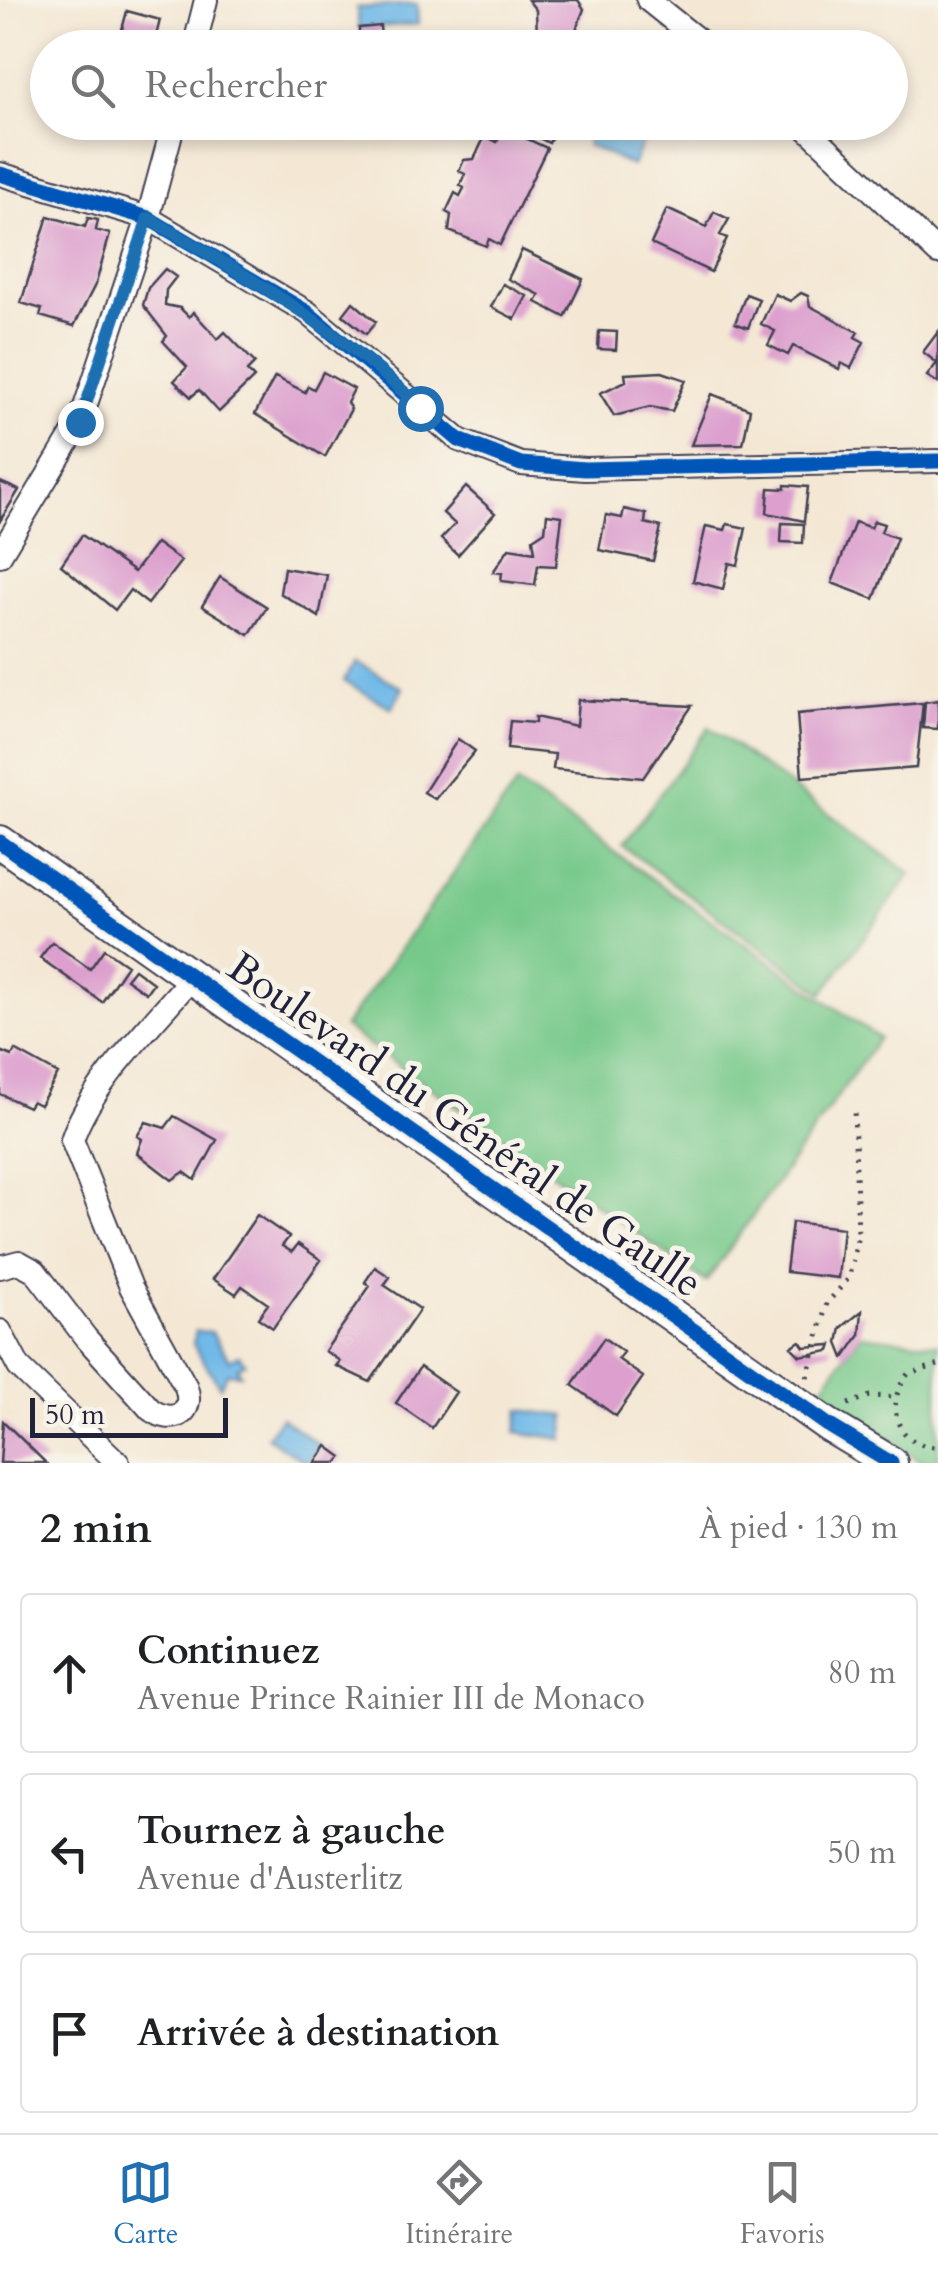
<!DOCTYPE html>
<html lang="fr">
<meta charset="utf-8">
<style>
body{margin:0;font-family:Cardo,serif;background:#f2f2f2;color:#202124}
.scale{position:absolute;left:30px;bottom:25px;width:198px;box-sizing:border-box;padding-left:10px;border:5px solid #22223b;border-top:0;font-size:28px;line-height:35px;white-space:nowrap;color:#22223b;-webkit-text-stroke:8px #f7f3e8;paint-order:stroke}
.stop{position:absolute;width:30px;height:30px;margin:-22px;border:8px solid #1f6fb2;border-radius:50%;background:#fff}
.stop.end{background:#1f6fb2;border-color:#fff;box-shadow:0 2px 10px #0008}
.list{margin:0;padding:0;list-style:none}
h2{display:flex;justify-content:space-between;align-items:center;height:130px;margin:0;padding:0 40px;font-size:42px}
h2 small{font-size:32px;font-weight:400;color:#757577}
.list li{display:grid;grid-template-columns:65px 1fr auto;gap:30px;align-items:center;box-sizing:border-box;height:160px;margin:0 20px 20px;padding:0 20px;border:2px solid #e0e0e0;border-radius:10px}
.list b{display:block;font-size:38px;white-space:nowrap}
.list p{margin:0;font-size:32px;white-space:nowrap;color:#757577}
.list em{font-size:32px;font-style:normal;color:#757577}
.icon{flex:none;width:55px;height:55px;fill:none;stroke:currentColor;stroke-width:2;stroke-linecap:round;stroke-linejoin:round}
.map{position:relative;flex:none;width:938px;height:1463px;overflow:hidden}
.search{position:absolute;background:#fff;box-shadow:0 5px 15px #0003;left:30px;right:30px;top:30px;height:110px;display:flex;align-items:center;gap:25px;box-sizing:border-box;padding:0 35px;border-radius:55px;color:#757577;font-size:38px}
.sheet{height:670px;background:#fff}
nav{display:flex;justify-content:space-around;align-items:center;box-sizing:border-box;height:140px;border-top:2px solid #e0e0e0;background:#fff;font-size:28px;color:#757577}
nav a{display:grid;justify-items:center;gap:5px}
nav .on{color:#1f6fb2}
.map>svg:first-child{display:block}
.green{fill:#77c98b;stroke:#4c7663;stroke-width:2.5}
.water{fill:#6fb9e8;stroke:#486e92;stroke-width:2.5}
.building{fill:#dc9fce}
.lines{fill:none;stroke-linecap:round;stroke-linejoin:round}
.street-casing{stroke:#424052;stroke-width:26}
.secondary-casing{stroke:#424052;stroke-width:36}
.path{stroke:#424052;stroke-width:5;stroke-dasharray:2.5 8;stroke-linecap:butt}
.street{stroke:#fff;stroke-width:22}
.secondary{stroke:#fff;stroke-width:32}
.cycleway-casing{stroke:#f7f3e8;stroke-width:21}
.cycleway{stroke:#0057b8;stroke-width:15}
.route{stroke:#1f6fb2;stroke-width:12}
.labels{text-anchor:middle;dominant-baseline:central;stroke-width:10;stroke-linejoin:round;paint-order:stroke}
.street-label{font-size:42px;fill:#22223b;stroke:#f7f3e8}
</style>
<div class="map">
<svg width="938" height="1463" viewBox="0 0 938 1463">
<rect width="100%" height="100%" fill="#f7f3e8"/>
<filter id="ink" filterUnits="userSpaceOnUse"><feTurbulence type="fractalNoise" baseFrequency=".01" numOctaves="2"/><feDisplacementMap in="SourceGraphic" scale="20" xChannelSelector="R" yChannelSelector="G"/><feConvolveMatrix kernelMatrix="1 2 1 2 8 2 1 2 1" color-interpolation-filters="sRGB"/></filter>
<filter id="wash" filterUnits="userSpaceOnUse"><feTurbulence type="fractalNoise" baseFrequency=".0048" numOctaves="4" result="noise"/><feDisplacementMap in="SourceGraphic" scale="40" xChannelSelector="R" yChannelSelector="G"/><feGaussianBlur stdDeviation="2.25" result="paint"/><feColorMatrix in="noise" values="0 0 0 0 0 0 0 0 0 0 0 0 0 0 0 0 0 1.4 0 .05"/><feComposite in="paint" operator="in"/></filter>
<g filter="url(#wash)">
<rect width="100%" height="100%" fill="#f4e8d5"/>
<path class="green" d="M 709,727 L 911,874 L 823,993 L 622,846 Z
M 517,784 L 879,1038 L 706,1282 L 344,1027 Z
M 861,1335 L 938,1344 L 938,1463 L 922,1463 L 821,1389 Z"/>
<path class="water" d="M 417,4 L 418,24 L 359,28 L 357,8 Z
M 597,123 L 642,143 L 632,166 L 587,145 L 588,130 Z
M 355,661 L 403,688 L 392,708 L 344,681 Z
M 196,1331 L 211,1332 L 230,1360 L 239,1355 L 245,1363 L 237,1368 L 241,1374 L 227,1373 L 220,1387 L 193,1344 Z
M 520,1410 L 566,1416 L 563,1439 L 516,1432 Z
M 281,1417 L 320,1446 L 307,1463 L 267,1437 Z"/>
<g id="blocks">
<path class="building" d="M 528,0 L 578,0 L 584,9 L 569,48 L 532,48 L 537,37 L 536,10 Z
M 127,11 L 160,20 L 153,48 L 117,48 Z
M 380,26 L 382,48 L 359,41 L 359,28 Z
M 526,122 L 559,122 L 549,143 L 523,130 Z
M 504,128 L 547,148 L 500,245 L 489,239 L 486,246 L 449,231 L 451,215 L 446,212 L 455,193 L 460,196 L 464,188 L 460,185 L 465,174 L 459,171 L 464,160 L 474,159 L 485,136 L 497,142 Z
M 667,209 L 706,227 L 714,212 L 729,219 L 720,235 L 727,238 L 711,272 L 651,244 Z
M 48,216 L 85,227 L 88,218 L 98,220 L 96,230 L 110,234 L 96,283 L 74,326 L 40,316 L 42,309 L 21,303 Z
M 522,250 L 583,279 L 565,317 L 536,302 L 540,295 L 508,279 Z
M 165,269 L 176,277 L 166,290 L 165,305 L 180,308 L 189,317 L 193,312 L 218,339 L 225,332 L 255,363 L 247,371 L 254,378 L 219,412 L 199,390 L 191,397 L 174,381 L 187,367 L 163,341 L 167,336 L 143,305 L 148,288 Z
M 503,284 L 527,296 L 515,319 L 491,307 Z
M 801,293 L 808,296 L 810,306 L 858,332 L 855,337 L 864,342 L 851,368 L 841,363 L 839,369 L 793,346 L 788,355 L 768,345 L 775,331 L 761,324 L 775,294 L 790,301 Z
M 746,294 L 759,299 L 748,328 L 735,323 Z
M 353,302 L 376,322 L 366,334 L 343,315 Z
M 599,331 L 617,332 L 616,350 L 598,349 Z
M 938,332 L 938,383 L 927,376 L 937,363 L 923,352 Z
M 323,372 L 354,389 L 347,403 L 351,409 L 325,457 L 255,414 L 275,377 L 305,392 L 308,386 L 314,389 Z
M 662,372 L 686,380 L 672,411 L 650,407 L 614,416 L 600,393 L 626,381 L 625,374 Z
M 712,394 L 750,409 L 743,444 L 691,445 Z
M 0,482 L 19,490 L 0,521 Z
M 785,485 L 808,487 L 804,521 L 767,513 L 769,488 L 785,489 Z
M 466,487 L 495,513 L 458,555 L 441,539 L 455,524 L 443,513 Z
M 624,509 L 646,514 L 645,523 L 661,527 L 653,561 L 599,550 L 606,515 L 622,518 Z
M 547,514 L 562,516 L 556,566 L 538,565 L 535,585 L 501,581 L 502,573 L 493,572 L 509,548 L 535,552 L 533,539 L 545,531 Z
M 874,521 L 884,524 L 881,532 L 897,538 L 874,599 L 832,583 L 855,522 L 871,528 Z
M 782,523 L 804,524 L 803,543 L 781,542 Z
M 727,524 L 746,528 L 738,565 L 729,563 L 723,589 L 693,581 L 706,526 L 725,530 Z
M 82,535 L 134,572 L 156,543 L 181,561 L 148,604 L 130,590 L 115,610 L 61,565 Z
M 284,568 L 327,575 L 319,617 L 280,593 Z
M 220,577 L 267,607 L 249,635 L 202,606 Z
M 578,700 L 692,706 L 643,778 L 553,769 L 555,754 L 507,749 L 510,721 L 535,723 L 535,717 L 576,726 Z
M 938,700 L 938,729 L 923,728 L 925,702 Z
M 923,703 L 916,768 L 802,777 L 797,714 Z
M 458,739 L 475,751 L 435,799 L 424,792 Z
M 52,942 L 90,969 L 104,949 L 127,965 L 102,1002 L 40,958 Z
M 134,969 L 153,983 L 146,993 L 126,979 Z
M 15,1050 L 58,1074 L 40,1105 L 32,1101 L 28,1107 L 0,1094 L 0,1051 L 12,1056 Z
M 174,1116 L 217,1140 L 195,1180 L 184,1172 L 172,1180 L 137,1153 L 142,1139 L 137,1136 L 146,1122 L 165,1128 Z
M 257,1215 L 289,1237 L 282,1246 L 292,1252 L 298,1244 L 321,1260 L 273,1328 L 258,1318 L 268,1304 L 242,1286 L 236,1294 L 213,1279 Z
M 792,1222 L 843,1228 L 838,1278 L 786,1272 Z
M 375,1267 L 390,1277 L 384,1285 L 420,1309 L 370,1382 L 336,1366 L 340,1361 L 325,1351 L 370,1286 L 365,1282 Z
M 862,1311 L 860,1335 L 844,1358 L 838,1343 L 841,1328 Z
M 604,1338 L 623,1352 L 618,1359 L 643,1377 L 616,1416 L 572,1385 Z
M 800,1341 L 804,1347 L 832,1345 L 830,1351 L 800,1356 L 791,1347 Z
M 420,1367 L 456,1392 L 432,1428 L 396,1403 Z
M 3,1421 L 46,1463 L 0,1463 Z
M 327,1446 L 342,1457 L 337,1463 L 315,1463 Z"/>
</g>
</g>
<g filter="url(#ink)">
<use href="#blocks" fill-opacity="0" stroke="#424052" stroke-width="2.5"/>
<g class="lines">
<g class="street-casing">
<path id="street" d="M 648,0 L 708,48
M 194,48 L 206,0
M 800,122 L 938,253
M 0,174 L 148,218 L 307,312 L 459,440 L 521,464 L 585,469 L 938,461
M 0,555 L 80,422 L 148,218 L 174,122
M 0,1267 L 19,1262 L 35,1271 L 86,1338 L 151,1410 C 173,1425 195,1414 186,1387 L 131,1287 L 72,1140 C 90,1084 155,1022 193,976
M 0,1331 L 19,1367 L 118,1463"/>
</g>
<g class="secondary-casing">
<path id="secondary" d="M 0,842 L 828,1425 L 891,1463"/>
</g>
<path class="path" d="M 938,1365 L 908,1374 C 883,1404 896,1447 938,1447
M 807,1377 L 827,1303 L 849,1278 L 858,1235 L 854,1108
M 848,1404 L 870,1396 L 894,1397"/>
<use href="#street" class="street"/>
<use href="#secondary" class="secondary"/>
<g class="cycleway-casing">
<path id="cycleway" d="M 0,174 L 148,218 L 307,312 L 459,440 L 521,464 L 585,469 L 938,461
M 0,842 L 828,1425 L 891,1463"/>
</g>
<use href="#cycleway" class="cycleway"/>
</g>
</g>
<g class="lines" filter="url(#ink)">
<path class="route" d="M 80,422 L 148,218 C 245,275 340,328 420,408"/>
</g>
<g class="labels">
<g class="street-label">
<text transform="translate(465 1125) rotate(35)">Boulevard du Général de Gaulle</text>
</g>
</g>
</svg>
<div class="scale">50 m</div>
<div class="stop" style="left:420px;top:408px"></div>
<div class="stop end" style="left:80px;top:422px"></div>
<div class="search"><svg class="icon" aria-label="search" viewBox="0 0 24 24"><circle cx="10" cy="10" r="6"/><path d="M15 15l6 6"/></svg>Rechercher</div>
</div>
<section class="sheet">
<h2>2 min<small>À pied · 130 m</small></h2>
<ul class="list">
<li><svg class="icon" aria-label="ahead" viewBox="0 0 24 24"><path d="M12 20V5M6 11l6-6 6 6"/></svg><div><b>Continuez</b><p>Avenue Prince Rainier III de Monaco</p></div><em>80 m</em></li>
<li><svg class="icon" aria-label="left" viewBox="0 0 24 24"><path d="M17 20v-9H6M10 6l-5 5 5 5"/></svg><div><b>Tournez à gauche</b><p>Avenue d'Austerlitz</p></div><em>50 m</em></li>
<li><svg class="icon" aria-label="arrive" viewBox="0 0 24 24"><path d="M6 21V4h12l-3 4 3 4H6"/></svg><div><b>Arrivée à destination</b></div></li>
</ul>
</section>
<nav>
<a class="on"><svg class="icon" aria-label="map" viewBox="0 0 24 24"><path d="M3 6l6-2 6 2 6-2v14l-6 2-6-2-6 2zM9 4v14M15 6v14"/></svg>Carte</a>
<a><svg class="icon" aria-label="directions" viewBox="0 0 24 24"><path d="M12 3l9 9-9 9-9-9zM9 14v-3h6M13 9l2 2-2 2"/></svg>Itinéraire</a>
<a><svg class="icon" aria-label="saved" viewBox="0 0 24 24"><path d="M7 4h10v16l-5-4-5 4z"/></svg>Favoris</a>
</nav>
